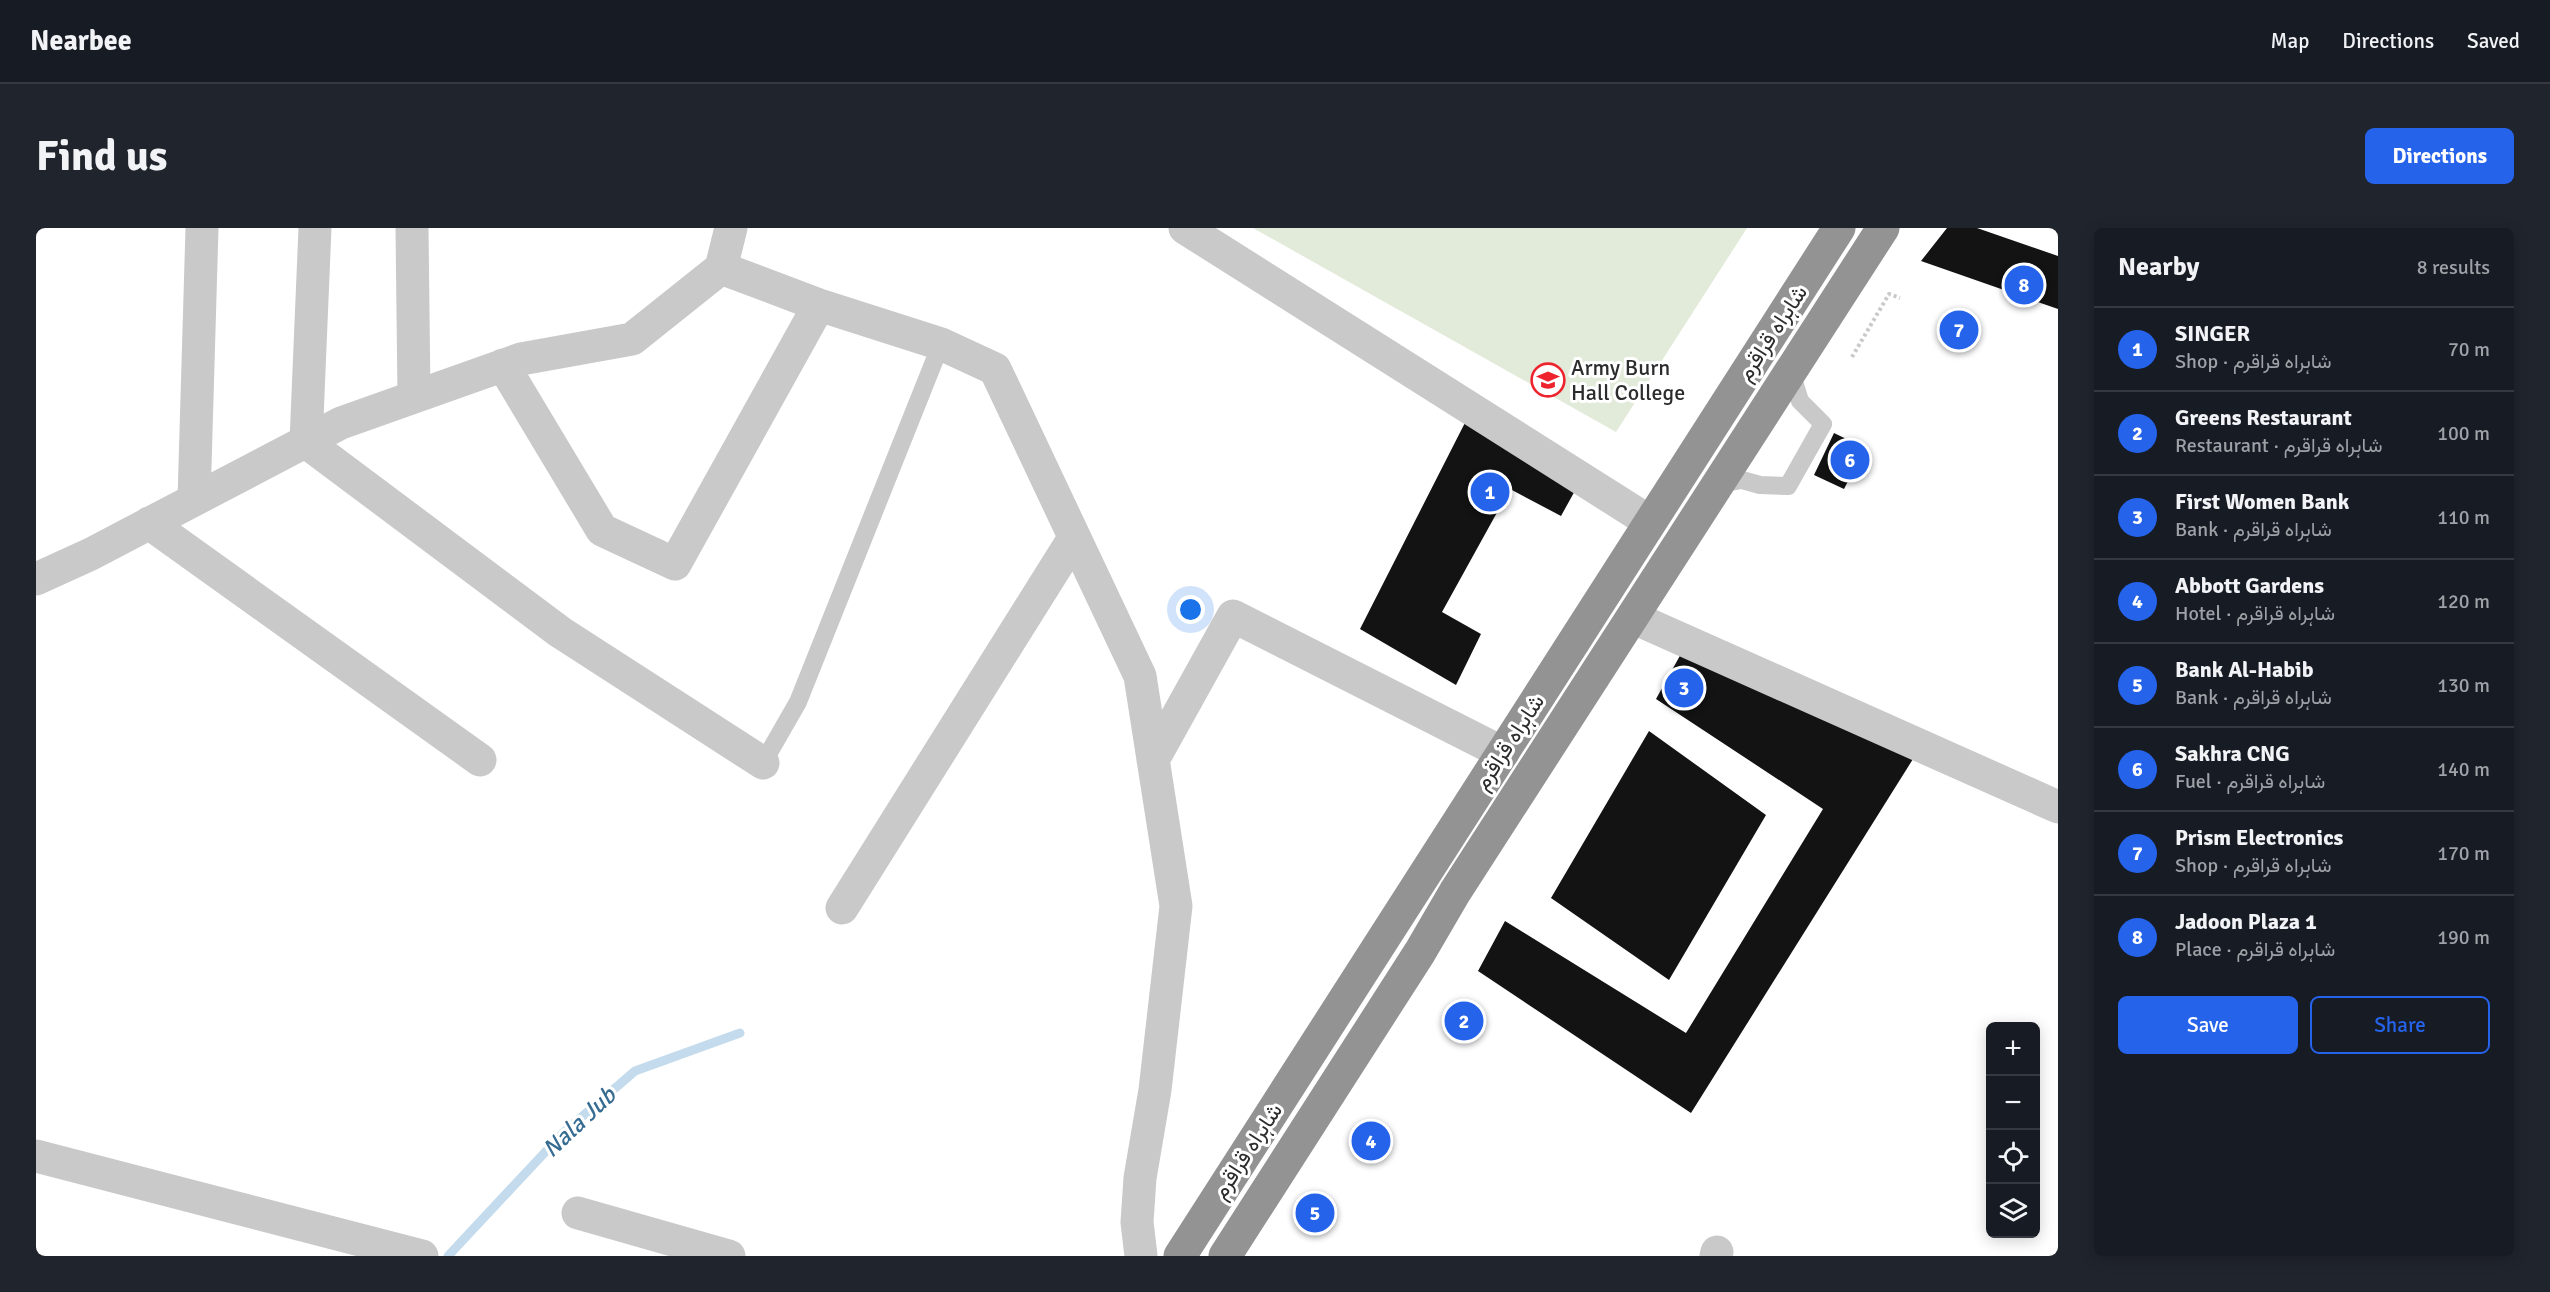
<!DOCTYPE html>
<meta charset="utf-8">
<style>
body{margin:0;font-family:Signika,Vazirmatn,sans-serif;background:#20242c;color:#f1f3f6}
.controls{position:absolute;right:18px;bottom:18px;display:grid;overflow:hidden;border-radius:9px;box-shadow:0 3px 15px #0003}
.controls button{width:54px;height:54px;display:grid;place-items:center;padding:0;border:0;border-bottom:2px solid #363941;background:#171b24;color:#f1f3f6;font:30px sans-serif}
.you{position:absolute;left:1155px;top:382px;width:21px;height:21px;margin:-15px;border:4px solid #fff;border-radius:50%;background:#1a73e8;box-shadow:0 0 0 9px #1a73e833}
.badge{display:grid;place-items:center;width:39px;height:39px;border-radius:50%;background:#2563eb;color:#fff;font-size:20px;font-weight:700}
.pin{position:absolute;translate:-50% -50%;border:3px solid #fff;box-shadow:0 2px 6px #0006}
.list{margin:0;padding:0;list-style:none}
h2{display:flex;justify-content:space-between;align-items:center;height:78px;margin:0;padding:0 24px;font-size:26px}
h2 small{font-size:20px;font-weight:400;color:#9ea1a6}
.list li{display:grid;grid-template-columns:39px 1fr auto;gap:18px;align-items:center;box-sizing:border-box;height:84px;padding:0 24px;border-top:2px solid #363941}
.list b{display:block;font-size:22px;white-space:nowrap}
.list p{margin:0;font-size:20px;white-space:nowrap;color:#9ea1a6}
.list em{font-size:20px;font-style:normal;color:#9ea1a6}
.actions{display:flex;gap:12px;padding:18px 24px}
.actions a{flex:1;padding:14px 0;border:2px solid #2563eb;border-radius:9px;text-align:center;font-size:21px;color:#2563eb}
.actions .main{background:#2563eb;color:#fff}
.icon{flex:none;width:33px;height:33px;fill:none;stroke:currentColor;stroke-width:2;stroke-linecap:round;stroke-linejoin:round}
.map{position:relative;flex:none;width:2022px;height:1028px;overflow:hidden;border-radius:9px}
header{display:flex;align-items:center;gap:36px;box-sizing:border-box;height:84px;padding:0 30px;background:#171b24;border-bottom:2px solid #363941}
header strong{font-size:28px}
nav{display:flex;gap:33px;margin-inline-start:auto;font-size:21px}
.intro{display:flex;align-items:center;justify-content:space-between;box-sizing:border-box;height:144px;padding:0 36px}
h1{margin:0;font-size:42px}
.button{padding:15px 27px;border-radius:9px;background:#2563eb;color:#fff;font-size:21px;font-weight:700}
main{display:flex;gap:36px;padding:0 36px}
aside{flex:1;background:#171b24;border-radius:9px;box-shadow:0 3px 15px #0003}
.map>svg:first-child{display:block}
.green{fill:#e2ebd9}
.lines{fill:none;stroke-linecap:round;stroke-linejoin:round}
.stream{stroke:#c3dbec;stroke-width:9}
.building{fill:#131313}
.path{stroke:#c9c9c9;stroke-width:4;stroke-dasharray:3 3;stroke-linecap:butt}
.lane{stroke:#c9c9c9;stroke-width:18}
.street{stroke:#c9c9c9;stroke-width:33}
.highway{stroke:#939393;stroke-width:33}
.labels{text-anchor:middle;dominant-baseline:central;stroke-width:6;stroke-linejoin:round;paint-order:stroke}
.street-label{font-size:22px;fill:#2c2c2c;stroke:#fff}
.poi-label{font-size:22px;fill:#2c2c2c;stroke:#fff;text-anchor:start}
.water-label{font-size:24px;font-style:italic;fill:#376c92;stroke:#fff}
</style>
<header>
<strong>Nearbee</strong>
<nav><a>Map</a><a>Directions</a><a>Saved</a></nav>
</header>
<div class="intro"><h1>Find us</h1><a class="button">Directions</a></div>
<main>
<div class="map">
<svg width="2022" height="1028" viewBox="0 0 2022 1028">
<rect width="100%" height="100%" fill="#fff"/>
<path class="green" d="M 1217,0 L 1711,0 L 1580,204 Z"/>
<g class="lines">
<path class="stream" d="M 412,1028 L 527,905 L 599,843 L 704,805"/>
</g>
<path class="building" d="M 1911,0 L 1941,0 L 2022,28 L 2022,81 L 1885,33 Z
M 1437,179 L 1551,241 L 1525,288 L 1474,261 L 1406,384 L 1445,406 L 1420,457 L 1324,401 Z
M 1798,205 L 1829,220 L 1808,261 L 1778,247 Z
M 1646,424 L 1877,531 L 1655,885 L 1442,743 L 1469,693 L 1650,805 L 1787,581 L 1620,471 Z
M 1613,503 L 1730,587 L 1633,752 L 1515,670 Z"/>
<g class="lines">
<path class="path" d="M 1816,129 L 1853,66 L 1864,70"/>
<path class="lane" d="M 1683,256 L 1706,252 L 1724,257 L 1752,258 L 1787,196 L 1764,173 L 1755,144
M 727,535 L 762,474 L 905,116"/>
<path class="street" d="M 279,0 L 270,214 L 524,404 L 727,535
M 376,0 L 378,168
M 1149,0 L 1614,294
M 685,40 L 695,0
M 467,137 L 566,302 L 639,336 L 783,77
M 158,272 L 166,0
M 113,295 L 444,532
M 0,351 L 55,326 L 305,195 L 485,131 L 596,111 L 685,40 L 783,77 L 905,116 L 959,141 L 1104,448 L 1140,678 L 1119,862 L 1104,950 L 1101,994 L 1105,1028
M 1598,390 L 2022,579
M 1117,532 L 1197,388 L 1467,525
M 806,680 L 1038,310
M 0,928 L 386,1028
M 542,985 L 693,1028
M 1680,1028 L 1681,1024"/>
<path class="highway" d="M 1144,1028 L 1803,0
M 1189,1028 L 1384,724 L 1419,664 L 1847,0"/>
</g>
<defs>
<g id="university-ring" transform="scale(1.725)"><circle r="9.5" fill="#fff" stroke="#ed242e" stroke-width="1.5"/><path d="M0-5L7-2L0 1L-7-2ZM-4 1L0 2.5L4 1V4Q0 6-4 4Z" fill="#ed242e"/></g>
</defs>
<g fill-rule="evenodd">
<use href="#university-ring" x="1512" y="152"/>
</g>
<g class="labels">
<g class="street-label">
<text transform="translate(1736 105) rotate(-57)">شاہراہ قراقرم</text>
<text transform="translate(1473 514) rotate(-57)">شاہراہ قراقرم</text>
<text transform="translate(1211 923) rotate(-57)">شاہراہ قراقرم</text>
</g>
<g class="poi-label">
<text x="1535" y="139">Army Burn<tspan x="1535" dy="25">Hall College</tspan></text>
</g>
<g class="water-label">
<text transform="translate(543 894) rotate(-43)">Nala Jub</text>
</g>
</g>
</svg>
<div class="controls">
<button>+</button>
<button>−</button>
<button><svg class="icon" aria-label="locate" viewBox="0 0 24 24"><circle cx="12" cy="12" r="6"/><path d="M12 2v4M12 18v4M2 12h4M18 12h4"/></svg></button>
<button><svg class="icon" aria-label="layers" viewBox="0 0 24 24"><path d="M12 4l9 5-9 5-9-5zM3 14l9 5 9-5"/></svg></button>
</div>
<div class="you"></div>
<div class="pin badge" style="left:1454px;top:264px">1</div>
<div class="pin badge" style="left:1428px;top:793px">2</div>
<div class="pin badge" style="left:1648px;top:460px">3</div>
<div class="pin badge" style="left:1335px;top:913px">4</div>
<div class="pin badge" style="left:1279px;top:985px">5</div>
<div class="pin badge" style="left:1814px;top:232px">6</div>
<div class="pin badge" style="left:1923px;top:102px">7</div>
<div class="pin badge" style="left:1988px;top:57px">8</div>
</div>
<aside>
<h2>Nearby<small>8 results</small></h2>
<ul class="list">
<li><span class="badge">1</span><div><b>SINGER</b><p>Shop · شاہراہ قراقرم</p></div><em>70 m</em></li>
<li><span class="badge">2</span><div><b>Greens Restaurant</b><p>Restaurant · شاہراہ قراقرم</p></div><em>100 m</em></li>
<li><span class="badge">3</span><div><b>First Women Bank</b><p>Bank · شاہراہ قراقرم</p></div><em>110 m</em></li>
<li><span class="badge">4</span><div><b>Abbott Gardens</b><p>Hotel · شاہراہ قراقرم</p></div><em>120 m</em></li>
<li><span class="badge">5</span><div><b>Bank Al-Habib</b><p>Bank · شاہراہ قراقرم</p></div><em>130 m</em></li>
<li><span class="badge">6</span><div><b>Sakhra CNG</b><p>Fuel · شاہراہ قراقرم</p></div><em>140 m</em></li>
<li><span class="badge">7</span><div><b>Prism Electronics</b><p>Shop · شاہراہ قراقرم</p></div><em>170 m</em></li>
<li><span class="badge">8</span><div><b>Jadoon Plaza 1</b><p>Place · شاہراہ قراقرم</p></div><em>190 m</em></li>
</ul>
<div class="actions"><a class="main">Save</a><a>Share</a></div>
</aside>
</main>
